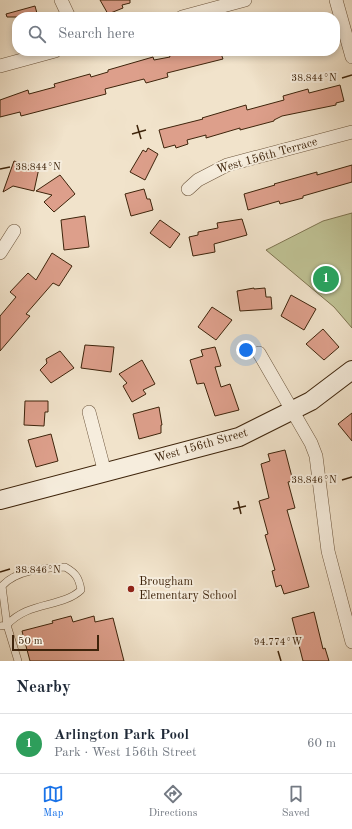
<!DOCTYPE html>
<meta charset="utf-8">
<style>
body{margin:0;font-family:"Old Standard TT",serif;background:#f2f2f3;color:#1f2937}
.scale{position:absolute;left:12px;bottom:10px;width:87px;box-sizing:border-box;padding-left:4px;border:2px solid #3e240b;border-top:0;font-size:11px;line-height:14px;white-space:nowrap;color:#3e240b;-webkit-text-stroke:3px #f6eddd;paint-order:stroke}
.you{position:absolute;left:246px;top:350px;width:14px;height:14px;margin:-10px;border:3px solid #fff;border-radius:50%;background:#1a73e8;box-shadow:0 0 0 6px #1a73e833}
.badge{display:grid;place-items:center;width:26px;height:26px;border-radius:50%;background:#1a73e8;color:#fff;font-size:13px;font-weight:700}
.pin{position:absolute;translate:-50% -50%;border:2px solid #fff;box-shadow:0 1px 4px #0006}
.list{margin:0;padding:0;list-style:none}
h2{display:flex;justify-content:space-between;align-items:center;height:52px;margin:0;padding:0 16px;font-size:17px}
h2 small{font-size:13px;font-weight:400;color:#747a83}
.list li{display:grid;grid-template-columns:26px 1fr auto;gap:12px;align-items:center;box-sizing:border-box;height:60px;padding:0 16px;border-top:1px solid #e0e1e3}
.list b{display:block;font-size:15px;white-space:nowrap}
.list p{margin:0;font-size:13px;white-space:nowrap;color:#747a83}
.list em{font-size:13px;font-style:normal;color:#747a83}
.icon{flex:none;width:22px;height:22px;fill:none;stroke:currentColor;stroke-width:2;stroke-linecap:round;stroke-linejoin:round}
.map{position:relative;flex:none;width:352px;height:661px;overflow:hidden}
.search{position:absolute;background:#fff;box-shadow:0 2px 6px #0003;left:12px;right:12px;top:12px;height:44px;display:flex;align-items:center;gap:10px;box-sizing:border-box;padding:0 14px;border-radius:16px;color:#747a83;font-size:15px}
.sheet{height:112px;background:#fff}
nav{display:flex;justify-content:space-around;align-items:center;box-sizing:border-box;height:56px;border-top:1px solid #e0e1e3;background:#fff;font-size:11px;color:#747a83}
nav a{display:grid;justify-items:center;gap:2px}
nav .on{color:#1a73e8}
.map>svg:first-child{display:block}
.green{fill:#bfc294;stroke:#7e7350}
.building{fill:#dd9f8b;stroke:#3e240b}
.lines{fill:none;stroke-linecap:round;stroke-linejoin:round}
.lane-casing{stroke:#6b543b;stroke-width:8}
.street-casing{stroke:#6b543b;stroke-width:14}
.secondary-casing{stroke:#3e240b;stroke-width:20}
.lane{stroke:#f6eddd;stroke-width:7}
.street{stroke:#f6eddd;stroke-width:13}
.secondary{stroke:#f6eddd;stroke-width:18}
.ticks{fill:none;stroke:#3e240b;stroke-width:1.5}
.poi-dot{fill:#8f2418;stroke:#f6eddd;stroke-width:1.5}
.labels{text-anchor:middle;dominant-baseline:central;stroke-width:4;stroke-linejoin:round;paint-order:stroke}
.street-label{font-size:12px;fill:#3e240b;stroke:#f6eddd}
.poi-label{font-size:12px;fill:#3e240b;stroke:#f6eddd;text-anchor:start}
.ticks-label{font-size:10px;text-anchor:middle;fill:#3e240b;stroke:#f6eddd;stroke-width:4;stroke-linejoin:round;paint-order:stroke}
</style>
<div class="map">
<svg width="352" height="661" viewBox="0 0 352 661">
<rect width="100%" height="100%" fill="#f1e3cb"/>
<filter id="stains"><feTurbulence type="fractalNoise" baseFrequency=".005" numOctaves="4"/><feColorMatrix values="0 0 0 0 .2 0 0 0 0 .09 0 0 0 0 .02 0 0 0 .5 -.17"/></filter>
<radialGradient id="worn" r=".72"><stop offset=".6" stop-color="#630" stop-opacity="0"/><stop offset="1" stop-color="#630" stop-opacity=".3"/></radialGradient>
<path class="green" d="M 352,213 L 352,328 L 334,307 L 266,250 L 323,221 Z"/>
<path class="building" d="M 100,0 L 130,0 L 130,3 L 122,5 L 123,8 L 108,14 Z
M 35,6 L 38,17 L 7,17 L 6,14 Z
M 179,51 L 220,51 L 223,59 L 167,73 L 168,77 L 146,83 L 144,79 L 105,89 L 106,94 L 75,102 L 21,116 L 20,112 L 0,117 L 0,100 L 28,90 L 29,94 L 55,87 L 54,84 L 90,74 L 91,77 L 108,72 L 108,70 L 153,57 L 154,60 L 170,57 L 169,54 Z
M 340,85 L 344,101 L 336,103 L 336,105 L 282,116 L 274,120 L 274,121 L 240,130 L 240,128 L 206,138 L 206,135 L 187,140 L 188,144 L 176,148 L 175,145 L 164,148 L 159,130 L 203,119 L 202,118 L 246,105 L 247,110 L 284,100 L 283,96 L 308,89 L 309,93 Z
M 148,148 L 158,154 L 145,180 L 130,172 L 143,150 L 146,152 Z
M 14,161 L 39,168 L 34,191 L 13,186 L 3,192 Z
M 352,165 L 352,182 L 303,196 L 303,198 L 280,204 L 279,201 L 248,210 L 244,194 L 275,185 L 274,184 L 317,172 L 317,175 Z
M 60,175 L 75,194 L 54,212 L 44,202 L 52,195 L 36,191 Z
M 144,189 L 147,199 L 150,199 L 153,210 L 131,216 L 125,194 Z
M 85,216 L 89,247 L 64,250 L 61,220 Z
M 242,219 L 247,235 L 214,244 L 215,252 L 193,256 L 189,237 L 198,235 L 198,232 L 218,228 L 217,223 Z
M 160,220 L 180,234 L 170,248 L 150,233 Z
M 52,253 L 72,266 L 59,286 L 53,283 L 26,314 L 30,316 L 0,351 L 0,316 L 16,297 L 10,292 L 28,273 L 36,280 Z
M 254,288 L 254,289 L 265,288 L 266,297 L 271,297 L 272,309 L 240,311 L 237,291 Z
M 291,295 L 316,309 L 304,330 L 281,316 Z
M 212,307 L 232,320 L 216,340 L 198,327 Z
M 323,329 L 339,347 L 324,360 L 306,344 Z
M 85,345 L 114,347 L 111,372 L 81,368 Z
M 215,347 L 221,366 L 215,367 L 221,387 L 230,384 L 239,410 L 215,416 L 204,383 L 197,384 L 190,360 L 203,356 L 201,350 Z
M 60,351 L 74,368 L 51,383 L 40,370 L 47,363 L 46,359 Z
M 142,360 L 155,384 L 143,390 L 146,394 L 132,402 L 123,386 L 127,383 L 119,374 Z
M 25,401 L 48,401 L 48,412 L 45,412 L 44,426 L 24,425 Z
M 159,407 L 162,425 L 161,425 L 161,433 L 139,439 L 133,414 Z
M 352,413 L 352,441 L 338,424 Z
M 51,434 L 58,461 L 36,467 L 28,440 Z
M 285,450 L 293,481 L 288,482 L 295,508 L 287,510 L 309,587 L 284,594 L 281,585 L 276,587 L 272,571 L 275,570 L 265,535 L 268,534 L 259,501 L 269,498 L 261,464 L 270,461 L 268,454 Z
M 314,612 L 323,649 L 325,648 L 329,661 L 303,661 L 292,618 Z
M 71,616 L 73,622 L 94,616 L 95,622 L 113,618 L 124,661 L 30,661 L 22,631 L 53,623 L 52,621 Z"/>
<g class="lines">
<g class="lane-casing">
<path id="lane" d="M 65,567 C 76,573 79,578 81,590 C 62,608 28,601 7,625 L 2,586 C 16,570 44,568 65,567 Z
M 0,626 L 7,625 L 18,661"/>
</g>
<g class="street-casing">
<path id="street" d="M 61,0 L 69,17
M 336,0 L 352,57
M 182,17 L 245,0
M 0,66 L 55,51
M 188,189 L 198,180 L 227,165 L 352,132
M 0,253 L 14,231
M 259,353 L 311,443 L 316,456 L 328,551 L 352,642
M 89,412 L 105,473"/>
</g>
<g class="secondary-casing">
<path id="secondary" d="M 0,500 L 239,437 L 311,401 L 352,370"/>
</g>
<use href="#lane" class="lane"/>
<use href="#street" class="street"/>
<use href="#secondary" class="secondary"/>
</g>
<path class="ticks" d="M 342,78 L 352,75M 137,125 L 141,139M 132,134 L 146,130M 0,169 L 10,167M 342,480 L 352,477M 238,501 L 241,514M 233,509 L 246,506M 0,572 L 10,569M 278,651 L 281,661"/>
<circle class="poi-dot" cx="131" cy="589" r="4"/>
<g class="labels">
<g class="street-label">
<text transform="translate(267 156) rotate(-16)">West 156th Terrace</text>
<text transform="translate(201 446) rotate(-16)">West 156th Street</text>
</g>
<g class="poi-label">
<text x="139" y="582">Brougham<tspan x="139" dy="14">Elementary School</tspan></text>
</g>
</g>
<g class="ticks-label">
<text x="314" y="81">38.844°N</text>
<text x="38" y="170">38.844°N</text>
<text x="314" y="483">38.846°N</text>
<text x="38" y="573">38.846°N</text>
<text x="278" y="645">94.774°W</text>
</g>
<rect width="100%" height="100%" filter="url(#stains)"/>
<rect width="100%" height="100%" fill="url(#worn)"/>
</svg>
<div class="scale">50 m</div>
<div class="you"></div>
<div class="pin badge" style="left:326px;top:279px;background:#2e9e5b">1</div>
<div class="search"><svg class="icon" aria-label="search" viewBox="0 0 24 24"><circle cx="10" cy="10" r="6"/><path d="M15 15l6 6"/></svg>Search here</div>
</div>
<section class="sheet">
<h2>Nearby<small></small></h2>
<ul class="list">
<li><span class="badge" style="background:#2e9e5b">1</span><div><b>Arlington Park Pool</b><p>Park · West 156th Street</p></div><em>60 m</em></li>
</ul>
</section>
<nav>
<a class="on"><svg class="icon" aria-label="map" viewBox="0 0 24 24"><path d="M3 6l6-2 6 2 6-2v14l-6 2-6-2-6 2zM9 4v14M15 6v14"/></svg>Map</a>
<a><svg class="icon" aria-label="directions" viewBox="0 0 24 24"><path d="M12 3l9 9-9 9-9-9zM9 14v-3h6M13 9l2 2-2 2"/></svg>Directions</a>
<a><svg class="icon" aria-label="saved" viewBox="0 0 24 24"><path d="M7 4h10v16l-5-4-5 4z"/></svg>Saved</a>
</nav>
